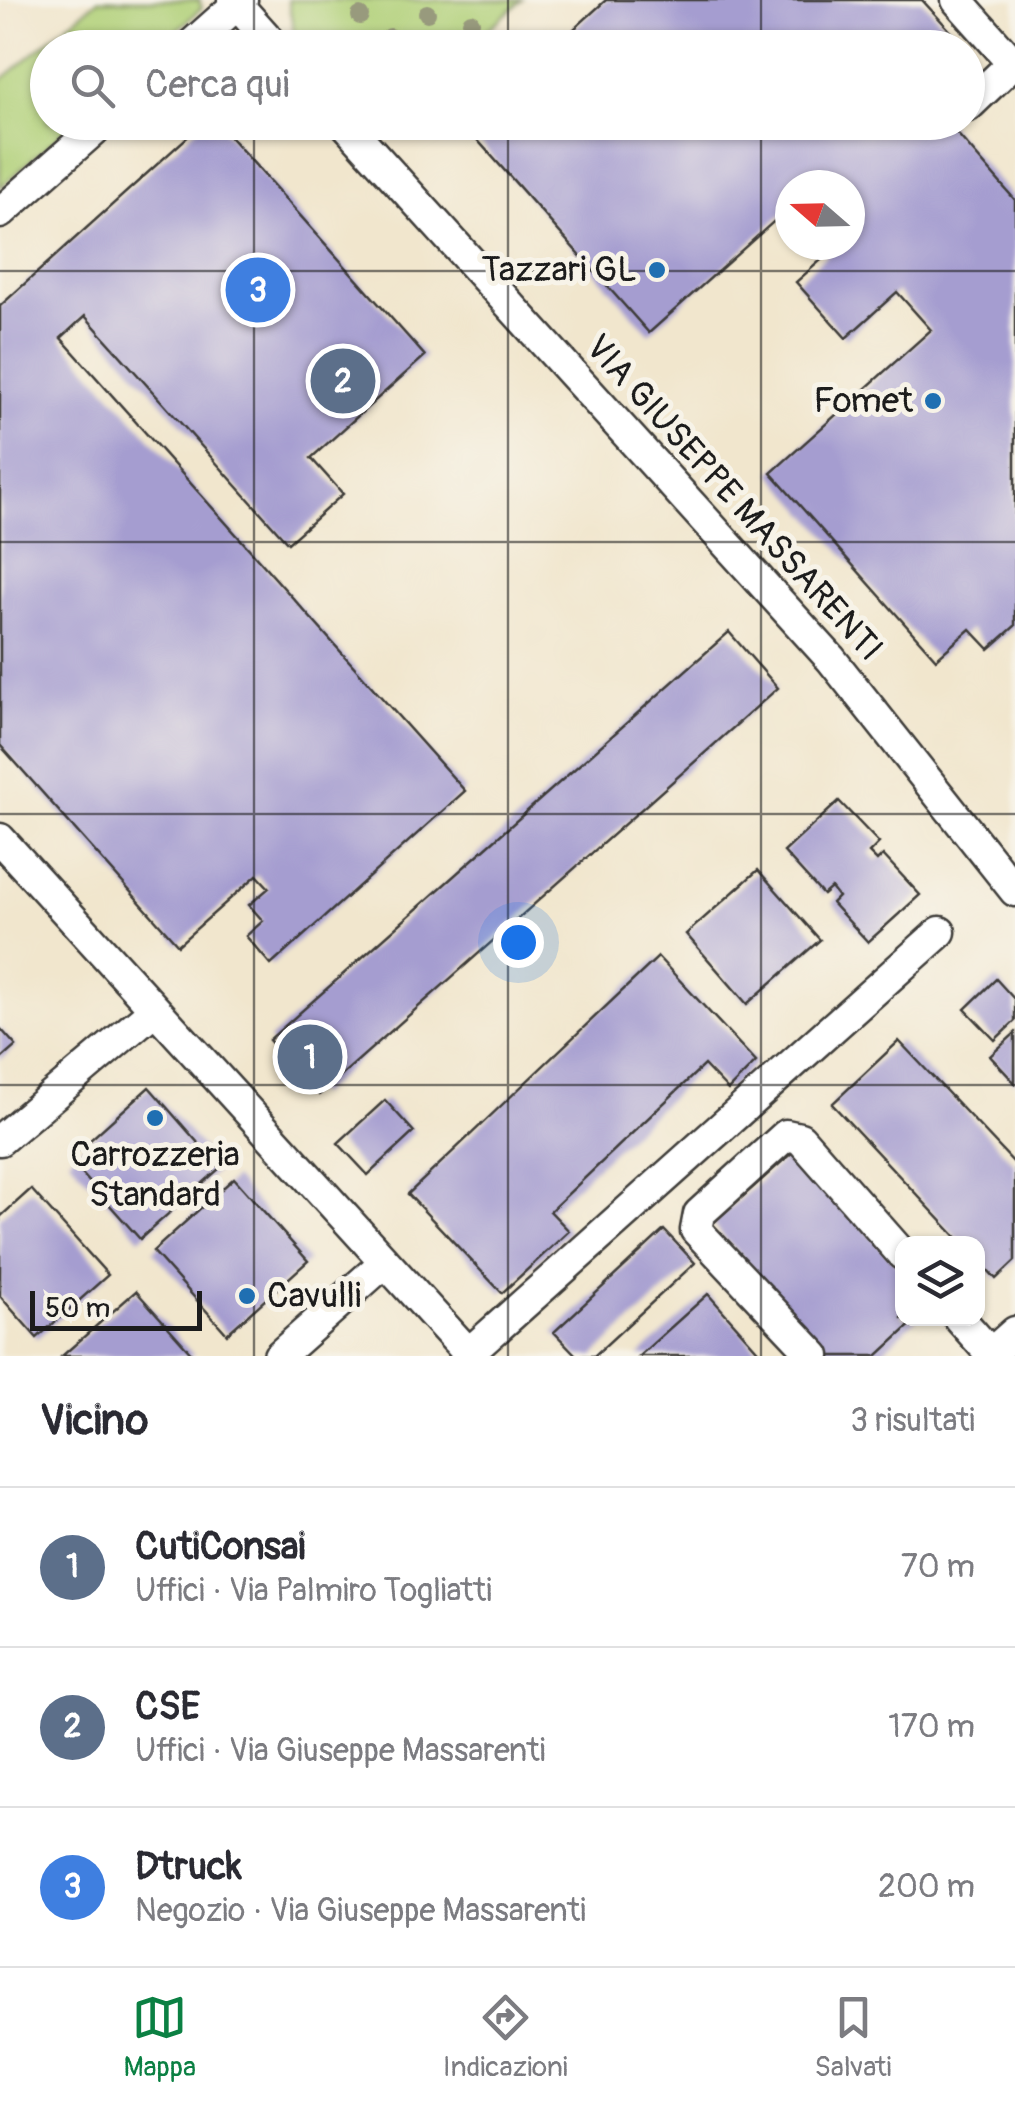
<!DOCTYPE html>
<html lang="it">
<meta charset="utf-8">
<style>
body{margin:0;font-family:Pangolin,sans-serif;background:#f7f7f7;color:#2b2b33}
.controls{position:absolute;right:30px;bottom:30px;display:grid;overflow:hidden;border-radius:20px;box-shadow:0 2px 8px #0004}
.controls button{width:90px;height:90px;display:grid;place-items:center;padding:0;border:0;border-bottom:2px solid #e1e1e2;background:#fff;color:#2b2b33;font:50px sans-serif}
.compass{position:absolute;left:775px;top:170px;width:90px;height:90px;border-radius:50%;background:#fff;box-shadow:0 2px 8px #0004;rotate:290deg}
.scale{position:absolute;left:30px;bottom:25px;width:172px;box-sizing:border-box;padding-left:10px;border:5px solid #1c1c1c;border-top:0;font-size:28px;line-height:35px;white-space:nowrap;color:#1c1c1c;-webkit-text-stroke:8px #f7f3e8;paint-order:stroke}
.you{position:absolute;left:518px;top:942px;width:35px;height:35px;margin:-25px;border:8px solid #fff;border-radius:50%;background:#1a73e8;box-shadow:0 0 0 15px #1a73e833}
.badge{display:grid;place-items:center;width:65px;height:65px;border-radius:50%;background:#0b8043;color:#fff;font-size:32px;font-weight:700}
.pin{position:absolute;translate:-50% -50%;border:5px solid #fff;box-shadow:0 2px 10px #0006}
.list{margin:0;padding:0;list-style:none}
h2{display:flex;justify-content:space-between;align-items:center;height:130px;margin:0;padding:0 40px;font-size:42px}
h2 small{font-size:32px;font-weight:400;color:#7c7c81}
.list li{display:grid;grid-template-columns:65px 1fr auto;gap:30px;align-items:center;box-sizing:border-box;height:160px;padding:0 40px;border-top:2px solid #e1e1e2}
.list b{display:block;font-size:38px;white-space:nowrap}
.list p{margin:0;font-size:32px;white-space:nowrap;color:#7c7c81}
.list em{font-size:32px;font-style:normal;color:#7c7c81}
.icon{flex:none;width:55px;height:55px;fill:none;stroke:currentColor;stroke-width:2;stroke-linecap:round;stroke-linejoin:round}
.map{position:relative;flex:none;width:1015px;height:1356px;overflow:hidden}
.search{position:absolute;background:#fff;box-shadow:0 2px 8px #0004;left:30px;right:30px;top:30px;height:110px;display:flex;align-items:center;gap:25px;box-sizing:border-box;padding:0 35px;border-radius:55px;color:#7c7c81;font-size:38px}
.sheet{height:610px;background:#fff}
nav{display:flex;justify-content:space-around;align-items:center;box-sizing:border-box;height:140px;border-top:2px solid #e1e1e2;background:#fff;font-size:28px;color:#7c7c81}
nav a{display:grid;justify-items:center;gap:5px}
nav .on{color:#0b8043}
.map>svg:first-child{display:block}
.green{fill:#b0d078;stroke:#66764a;stroke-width:2.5}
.building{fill:#a59dd0}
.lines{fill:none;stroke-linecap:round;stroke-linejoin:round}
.minor-casing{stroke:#3c3a37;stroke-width:35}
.minor{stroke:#fff;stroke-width:30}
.tree{fill:#989a7d}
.grid{fill:none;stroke:#1c1c1c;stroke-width:2.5;stroke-opacity:0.55}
.poi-dot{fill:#1f6fb2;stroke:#f7f3e8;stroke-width:4}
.labels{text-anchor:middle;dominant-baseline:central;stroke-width:10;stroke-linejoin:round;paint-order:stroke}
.poi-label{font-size:35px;fill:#1c1c1c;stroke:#f7f3e8;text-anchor:end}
.street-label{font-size:35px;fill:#1c1c1c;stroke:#f7f3e8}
</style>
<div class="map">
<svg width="1015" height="1356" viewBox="0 0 1015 1356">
<rect width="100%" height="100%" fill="#f7f3e8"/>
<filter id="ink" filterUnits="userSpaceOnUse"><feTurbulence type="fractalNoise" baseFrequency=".01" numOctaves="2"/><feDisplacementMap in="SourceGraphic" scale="20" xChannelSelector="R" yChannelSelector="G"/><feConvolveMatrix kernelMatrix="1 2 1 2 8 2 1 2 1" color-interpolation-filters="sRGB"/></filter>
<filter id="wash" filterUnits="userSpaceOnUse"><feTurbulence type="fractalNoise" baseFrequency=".0048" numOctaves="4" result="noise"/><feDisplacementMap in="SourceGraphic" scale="40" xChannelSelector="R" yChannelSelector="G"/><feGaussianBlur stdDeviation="2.25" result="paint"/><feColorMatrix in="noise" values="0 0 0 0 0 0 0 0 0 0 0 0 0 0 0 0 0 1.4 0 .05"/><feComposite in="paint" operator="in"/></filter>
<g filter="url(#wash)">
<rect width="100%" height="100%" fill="#f1e6cd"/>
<path class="green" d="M 98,0 L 199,0 L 202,8 L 158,47 L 48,48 L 48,122 L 73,123 L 0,188 L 0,81 Z
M 288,0 L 522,0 L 468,47 L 308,48 L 294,32 Z"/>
<g id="blocks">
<path class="building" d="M 606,0 L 922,0 L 966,48 L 553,48 Z
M 204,122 L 217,122 L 425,356 L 311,458 L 343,494 L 288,543 L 85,316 L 61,338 L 465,791 L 271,965 L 246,936 L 263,921 L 249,905 L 269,888 L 257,875 L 178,945 L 0,745 L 0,306 Z
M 469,122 L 947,122 L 1015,200 L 1015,626 L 989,649 L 970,629 L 936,659 L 771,473 L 931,330 L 897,292 L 846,338 L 796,282 L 838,245 L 850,245 L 850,185 L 790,185 L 790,207 L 649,333 L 465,126 Z
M 729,632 L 778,688 L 319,1095 L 269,1040 Z
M 839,801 L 879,843 L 869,853 L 877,861 L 883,855 L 920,895 L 868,942 L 832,903 L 838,897 L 831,888 L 823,895 L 784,852 Z
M 758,870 L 820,940 L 747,1004 L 686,934 Z
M 658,957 L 756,1062 L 728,1090 L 704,1065 L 550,1211 L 569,1231 L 502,1293 L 408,1194 Z
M 996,979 L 1015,1000 L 1015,1021 L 995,1040 L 965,1009 Z
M 0,1028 L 16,1046 L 0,1060 Z
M 1015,1033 L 1015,1083 L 990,1056 Z
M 899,1041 L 1015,1164 L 1015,1261 L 996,1279 L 978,1259 L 978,1244 L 963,1244 L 832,1104 Z
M 149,1087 L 220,1168 L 140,1239 L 69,1159 Z
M 385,1100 L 414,1132 L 368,1175 L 338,1143 Z
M 795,1150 L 902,1270 L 902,1318 L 918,1318 L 877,1356 L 830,1356 L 712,1224 Z
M 234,1178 L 308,1261 L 227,1334 L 153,1251 Z
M 31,1189 L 108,1275 L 37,1338 L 0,1296 L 0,1217 Z
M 664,1230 L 695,1263 L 594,1356 L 577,1356 L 554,1332 Z
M 136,1291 L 194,1356 L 62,1356 Z
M 708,1294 L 763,1356 L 639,1356 Z"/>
</g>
</g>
<g filter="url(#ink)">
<use href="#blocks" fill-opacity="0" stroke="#3c3a37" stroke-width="2.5"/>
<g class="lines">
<g class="minor-casing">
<path id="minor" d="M 233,0 L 276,48
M 957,0 L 1013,63 L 968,106
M 188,48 L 242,0
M 344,122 L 831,659 L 1015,891
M 0,213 L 103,122
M 0,839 L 471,1356
M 0,1140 L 154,1010
M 959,1318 L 991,1354
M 469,1353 L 940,932
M 279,1356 L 384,1263
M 815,1356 L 696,1230 L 699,1214 L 786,1135 L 800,1138 L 902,1254
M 988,1356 L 1015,1332"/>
</g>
<use href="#minor" class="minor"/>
</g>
<g class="tree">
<circle cx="427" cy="13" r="9"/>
<circle cx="360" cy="16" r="9"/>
<circle cx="471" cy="22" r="9"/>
<circle cx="390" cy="37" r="9"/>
</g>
</g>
<path class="grid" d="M 254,0 L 254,48M 508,0 L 508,48M 761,0 L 761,48M 254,122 L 254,1356M 508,122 L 508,1356M 761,122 L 761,1356M 0,271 L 1015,271M 0,542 L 1015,542M 0,814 L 1015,814M 0,1085 L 1015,1085"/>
<g class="poi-dot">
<circle cx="657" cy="270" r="10"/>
<circle cx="933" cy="401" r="10"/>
<circle cx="155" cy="1118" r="10"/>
<circle cx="247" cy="1296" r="10"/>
</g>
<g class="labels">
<g class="poi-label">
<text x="637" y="270">Tazzari GL</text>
<text x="913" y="401">Fomet</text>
<text x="155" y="1155" text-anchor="middle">Carrozzeria<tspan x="155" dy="40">Standard</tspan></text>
<text x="267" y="1296" text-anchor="start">Cavulli</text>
</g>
<g class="street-label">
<text transform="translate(734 498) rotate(48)">VIA GIUSEPPE MASSARENTI</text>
</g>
</g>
</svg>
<div class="controls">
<button><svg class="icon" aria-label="layers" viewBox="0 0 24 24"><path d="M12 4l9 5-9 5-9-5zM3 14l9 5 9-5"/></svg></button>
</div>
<svg class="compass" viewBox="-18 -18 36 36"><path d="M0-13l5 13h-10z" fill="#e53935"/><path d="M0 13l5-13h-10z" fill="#7c7c81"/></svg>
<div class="scale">50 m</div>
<div class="you"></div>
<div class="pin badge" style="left:310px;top:1057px;background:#5c6f8a">1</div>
<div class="pin badge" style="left:343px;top:381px;background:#5c6f8a">2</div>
<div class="pin badge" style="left:258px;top:290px;background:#3f7fe0">3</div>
<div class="search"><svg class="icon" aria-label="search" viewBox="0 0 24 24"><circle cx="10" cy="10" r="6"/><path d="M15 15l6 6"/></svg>Cerca qui</div>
</div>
<section class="sheet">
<h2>Vicino<small>3 risultati</small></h2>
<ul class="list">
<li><span class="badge" style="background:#5c6f8a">1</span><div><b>CutiConsai</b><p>Uffici · Via Palmiro Togliatti</p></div><em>70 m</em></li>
<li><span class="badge" style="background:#5c6f8a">2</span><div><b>CSE</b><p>Uffici · Via Giuseppe Massarenti</p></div><em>170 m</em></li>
<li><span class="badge" style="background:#3f7fe0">3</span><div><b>Dtruck</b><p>Negozio · Via Giuseppe Massarenti</p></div><em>200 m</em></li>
</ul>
</section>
<nav>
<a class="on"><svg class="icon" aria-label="map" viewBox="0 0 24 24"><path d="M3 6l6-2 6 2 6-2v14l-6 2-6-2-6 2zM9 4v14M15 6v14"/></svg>Mappa</a>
<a><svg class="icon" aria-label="directions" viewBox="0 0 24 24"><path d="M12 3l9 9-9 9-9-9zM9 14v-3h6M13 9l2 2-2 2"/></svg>Indicazioni</a>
<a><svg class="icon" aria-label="saved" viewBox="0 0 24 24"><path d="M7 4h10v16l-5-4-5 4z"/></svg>Salvati</a>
</nav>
